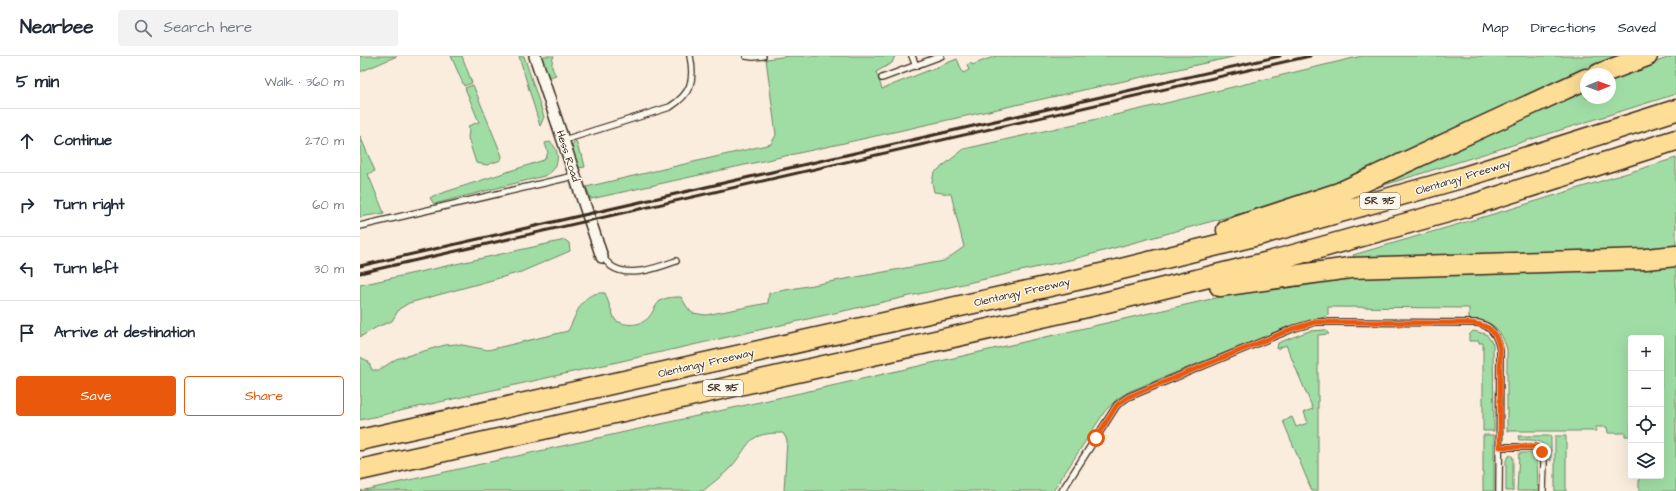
<!DOCTYPE html>
<meta charset="utf-8">
<style>
body{margin:0;font-family:"Architects Daughter",sans-serif;background:#f2f2f3;color:#1f2937}
.controls{position:absolute;right:12px;bottom:12px;display:grid;overflow:hidden;border-radius:4px;box-shadow:0 4px 16px #0002}
.controls button{width:36px;height:36px;display:grid;place-items:center;padding:0;border:0;border-bottom:1px solid #e0e1e3;background:#fff;color:#1f2937;font:20px sans-serif}
.compass{position:absolute;left:1220px;top:12px;width:36px;height:36px;border-radius:50%;background:#fff;box-shadow:0 4px 16px #0002;rotate:89deg}
.stop{position:absolute;width:12px;height:12px;margin:-9px;border:3px solid #ea580c;border-radius:50%;background:#fff}
.stop.end{background:#ea580c;border-color:#fff;box-shadow:0 1px 4px #0008}
.list{margin:0;padding:0;list-style:none}
h2{display:flex;justify-content:space-between;align-items:center;height:52px;margin:0;padding:0 16px;font-size:17px}
h2 small{font-size:13px;font-weight:400;color:#747a83}
.list li{display:grid;grid-template-columns:26px 1fr auto;gap:12px;align-items:center;box-sizing:border-box;height:64px;padding:0 16px;border-top:1px solid #e0e1e3}
.list b{display:block;font-size:15px;white-space:nowrap}
.list em{font-size:13px;font-style:normal;color:#747a83}
.actions{display:flex;gap:8px;padding:12px 16px}
.actions a{flex:1;padding:9px 0;border:1px solid #ea580c;border-radius:4px;text-align:center;font-size:14px;color:#ea580c}
.actions .main{background:#ea580c;color:#fff}
.icon{flex:none;width:22px;height:22px;fill:none;stroke:currentColor;stroke-width:2;stroke-linecap:round;stroke-linejoin:round}
.map{position:relative;flex:none;width:1316px;height:435px;overflow:hidden}
header{display:flex;align-items:center;gap:24px;box-sizing:border-box;height:56px;padding:0 20px;background:#fff;border-bottom:1px solid #e0e1e3}
header strong{font-size:19px}
nav{display:flex;gap:22px;margin-inline-start:auto;font-size:14px}
.search{width:280px;height:36px;background:#f2f2f3;display:flex;align-items:center;gap:10px;box-sizing:border-box;padding:0 14px;border-radius:4px;color:#747a83;font-size:15px}
main{display:flex}
aside{flex:1;background:#fff}
.map>svg:first-child{display:block}
.green{fill:#a0dda5;stroke:#6e8462}
.lines{fill:none;stroke-linecap:round;stroke-linejoin:round}
.service-casing{stroke:#3b2a1e;stroke-width:8}
.minor-casing{stroke:#3b2a1e;stroke-width:14}
.motorway-casing{stroke:#3b2a1e;stroke-width:23}
.service{stroke:#fbf7ec;stroke-width:5.5}
.minor{stroke:#fbf7ec;stroke-width:11}
.motorway{stroke:#fedd96;stroke-width:20}
.rail{stroke:#3b2a1e;stroke-width:3}
.route{stroke:#ea580c;stroke-width:5}
.labels{text-anchor:middle;dominant-baseline:central;stroke-width:3;stroke-linejoin:round;paint-order:stroke}
.shield{fill:#fbf7ec;stroke:#75685c;stroke-width:1}
.shield-label{font-size:10px;font-weight:bold;fill:#3b2a1e}
.street-label{font-size:11px;fill:#3b2a1e;stroke:#fbf7ec}
</style>
<header>
<strong>Nearbee</strong>
<div class="search"><svg class="icon" aria-label="search" viewBox="0 0 24 24"><circle cx="10" cy="10" r="6"/><path d="M15 15l6 6"/></svg>Search here</div>
<nav><a>Map</a><a>Directions</a><a>Saved</a></nav>
</header>
<main>
<aside>
<h2>5 min<small>Walk · 360 m</small></h2>
<ul class="list">
<li><svg class="icon" aria-label="ahead" viewBox="0 0 24 24"><path d="M12 20V5M6 11l6-6 6 6"/></svg><div><b>Continue</b></div><em>270 m</em></li>
<li><svg class="icon" aria-label="right" viewBox="0 0 24 24"><path d="M7 20v-9h11M14 6l5 5-5 5"/></svg><div><b>Turn right</b></div><em>60 m</em></li>
<li><svg class="icon" aria-label="left" viewBox="0 0 24 24"><path d="M17 20v-9H6M10 6l-5 5 5 5"/></svg><div><b>Turn left</b></div><em>30 m</em></li>
<li><svg class="icon" aria-label="arrive" viewBox="0 0 24 24"><path d="M6 21V4h12l-3 4 3 4H6"/></svg><div><b>Arrive at destination</b></div></li>
</ul>
<div class="actions"><a class="main">Save</a><a>Share</a></div>
</aside>
<div class="map">
<svg width="1316" height="435" viewBox="0 0 1316 435">
<rect width="100%" height="100%" fill="#faedde"/>
<filter id="ink" filterUnits="userSpaceOnUse"><feTurbulence type="fractalNoise" baseFrequency=".025" numOctaves="2"/><feDisplacementMap in="SourceGraphic" scale="8" xChannelSelector="R" yChannelSelector="G"/><feConvolveMatrix kernelMatrix="1 2 1 2 8 2 1 2 1" color-interpolation-filters="sRGB"/></filter>
<g filter="url(#ink)">
<path class="green" d="M 0,0 L 37,0 L 0,16 Z
M 91,0 L 102,0 L 112,27 L 104,30 Z
M 159,0 L 164,0 L 184,61 L 180,70 Z
M 179,0 L 194,0 C 191,6 191,13 196,19 L 186,22 Z
M 429,0 L 535,0 L 532,7 L 516,16 L 522,33 L 597,3 L 603,17 L 609,14 L 607,9 L 611,7 L 612,9 L 636,0 L 877,0 L 231,143 L 226,131 L 411,88 L 416,79 L 406,3 Z
M 1002,0 L 1259,0 L 1191,30 L 1041,103 L 937,142 L 714,203 L 0,364 L 0,301 L 8,305 L 12,314 L 19,314 L 36,303 L 85,289 L 97,288 L 128,294 L 208,275 C 217,258 221,235 245,237 L 255,264 C 265,270 280,271 289,261 C 293,257 295,249 300,245 C 306,241 315,241 321,241 L 327,251 L 332,257 L 346,259 L 408,247 L 409,237 L 584,205 L 604,191 L 591,138 L 574,136 L 572,126 L 574,117 L 604,93 L 777,54 Z
M 1313,0 L 1316,0 L 1316,38 L 1018,131 L 1017,128 L 1226,30 L 1226,42 L 1250,42 L 1250,22 Z
M 113,29 L 142,100 L 141,104 L 127,109 L 116,107 L 108,82 L 109,74 L 108,70 L 119,66 L 105,32 Z
M 0,80 L 15,115 L 8,118 L 24,157 L 0,161 Z
M 216,85 L 220,98 L 222,98 L 225,111 L 217,112 L 210,90 Z
M 190,86 C 199,92 200,107 192,115 C 190,117 187,119 184,120 L 74,148 L 70,142 L 73,140 L 184,104 L 188,97 L 185,87 Z
M 1316,102 L 1316,194 L 995,203 L 993,199 L 1154,152 Z
M 205,184 L 209,187 L 210,195 L 161,216 L 49,247 L 39,253 L 32,265 L 17,271 L 0,281 L 0,229 Z
M 1311,210 L 1316,210 L 1316,435 L 1279,435 L 1279,420 L 1301,420 L 1301,282 L 1271,282 L 1271,380 L 1265,380 L 1265,377 L 1248,377 L 1247,371 L 1236,371 L 1236,375 L 1147,375 L 1147,293 C 1140,271 1133,265 1109,264 L 1109,252 L 968,251 L 968,260 L 928,271 L 770,335 L 757,343 L 745,355 L 693,435 L 424,435 L 427,384 L 423,377 C 387,377 392,386 372,410 C 364,419 352,427 343,435 L 0,435 L 467,331 L 895,233 L 965,223 Z
M 965,274 L 969,278 L 958,279 L 958,435 L 952,435 L 923,365 L 932,361 L 936,371 L 948,367 L 944,356 L 953,353 L 926,289 L 917,293 L 918,287 L 949,275 Z
M 1113,275 L 1126,278 L 1133,288 L 1134,375 L 1123,375 L 1123,287 L 1119,287 L 1119,285 L 1109,285 L 1109,279 Z
M 1123,379 L 1134,379 L 1134,435 L 1123,435 Z
M 1158,380 L 1191,380 L 1191,405 L 1187,402 C 1188,382 1174,384 1159,384 Z
M 1195,380 L 1206,380 L 1206,435 L 1195,435 Z
M 1159,397 C 1166,397 1172,396 1177,402 L 1178,435 L 1157,435 Z
M 1150,399 L 1153,401 L 1153,435 L 1146,435 L 1146,404 Z"/>
<g class="lines">
<g class="service-casing">
<path id="service" d="M 386,0 L 393,1 L 403,0
M 552,0 L 556,10
M 522,22 L 581,0
M 204,84 L 310,51 C 331,38 335,24 330,0
M 0,170 L 214,120
M 242,201 C 245,204 248,207 251,210 C 269,223 299,211 316,205
M 1140,391 L 1175,391 L 1182,396 L 1184,406 L 1183,435
M 702,435 L 757,349 L 768,341 L 932,273 L 956,266 L 974,266 L 1118,267 C 1132,270 1138,281 1140,294 L 1139,435"/>
</g>
<g class="minor-casing">
<path id="minor" d="M 175,0 L 242,201"/>
</g>
<g class="motorway-casing">
<path id="motorway" d="M 1239,18 L 1287,0
M 867,174 L 979,137 L 1226,23
M 860,230 L 990,212 L 1286,203 L 1316,200
M 0,384 L 721,223 L 902,178 L 1101,122 L 1316,54
M 0,414 L 727,251 L 909,206 L 1109,150 L 1316,84"/>
</g>
<use href="#service" class="service"/>
<use href="#minor" class="minor"/>
<use href="#motorway" class="motorway"/>
<path class="rail" d="M 0,210 L 920,0
M 0,217 L 950,0"/>
</g>
</g>
<g class="lines" filter="url(#ink)">
<path class="route" d="M 736,382 L 757,349 L 768,341 L 932,273 L 956,266 L 1103,267 C 1125,267 1136,271 1140,294 L 1140,391 L 1175,391 L 1182,396"/>
</g>
<g class="labels">
<g class="shield">
<rect x="1000" y="137" width="40" height="16" rx="3"/>
<rect x="343" y="324" width="40" height="16" rx="3"/>
</g>
<g class="shield-label">
<text x="1020" y="145">SR 315</text>
<text x="363" y="332">SR 315</text>
</g>
<g class="street-label">
<text transform="translate(208 100) rotate(72)">Hess Road</text>
<text transform="translate(1103 121) rotate(-17)">Olentangy Freeway</text>
<text transform="translate(662 236) rotate(-13)">Olentangy Freeway</text>
<text transform="translate(346 307) rotate(-13)">Olentangy Freeway</text>
</g>
</g>
</svg>
<div class="controls">
<button>+</button>
<button>−</button>
<button><svg class="icon" aria-label="locate" viewBox="0 0 24 24"><circle cx="12" cy="12" r="6"/><path d="M12 2v4M12 18v4M2 12h4M18 12h4"/></svg></button>
<button><svg class="icon" aria-label="layers" viewBox="0 0 24 24"><path d="M12 4l9 5-9 5-9-5zM3 14l9 5 9-5"/></svg></button>
</div>
<svg class="compass" viewBox="-18 -18 36 36"><path d="M0-13l5 13h-10z" fill="#e53935"/><path d="M0 13l5-13h-10z" fill="#747a83"/></svg>
<div class="stop" style="left:736px;top:382px"></div>
<div class="stop end" style="left:1182px;top:396px"></div>
</div>
</main>
